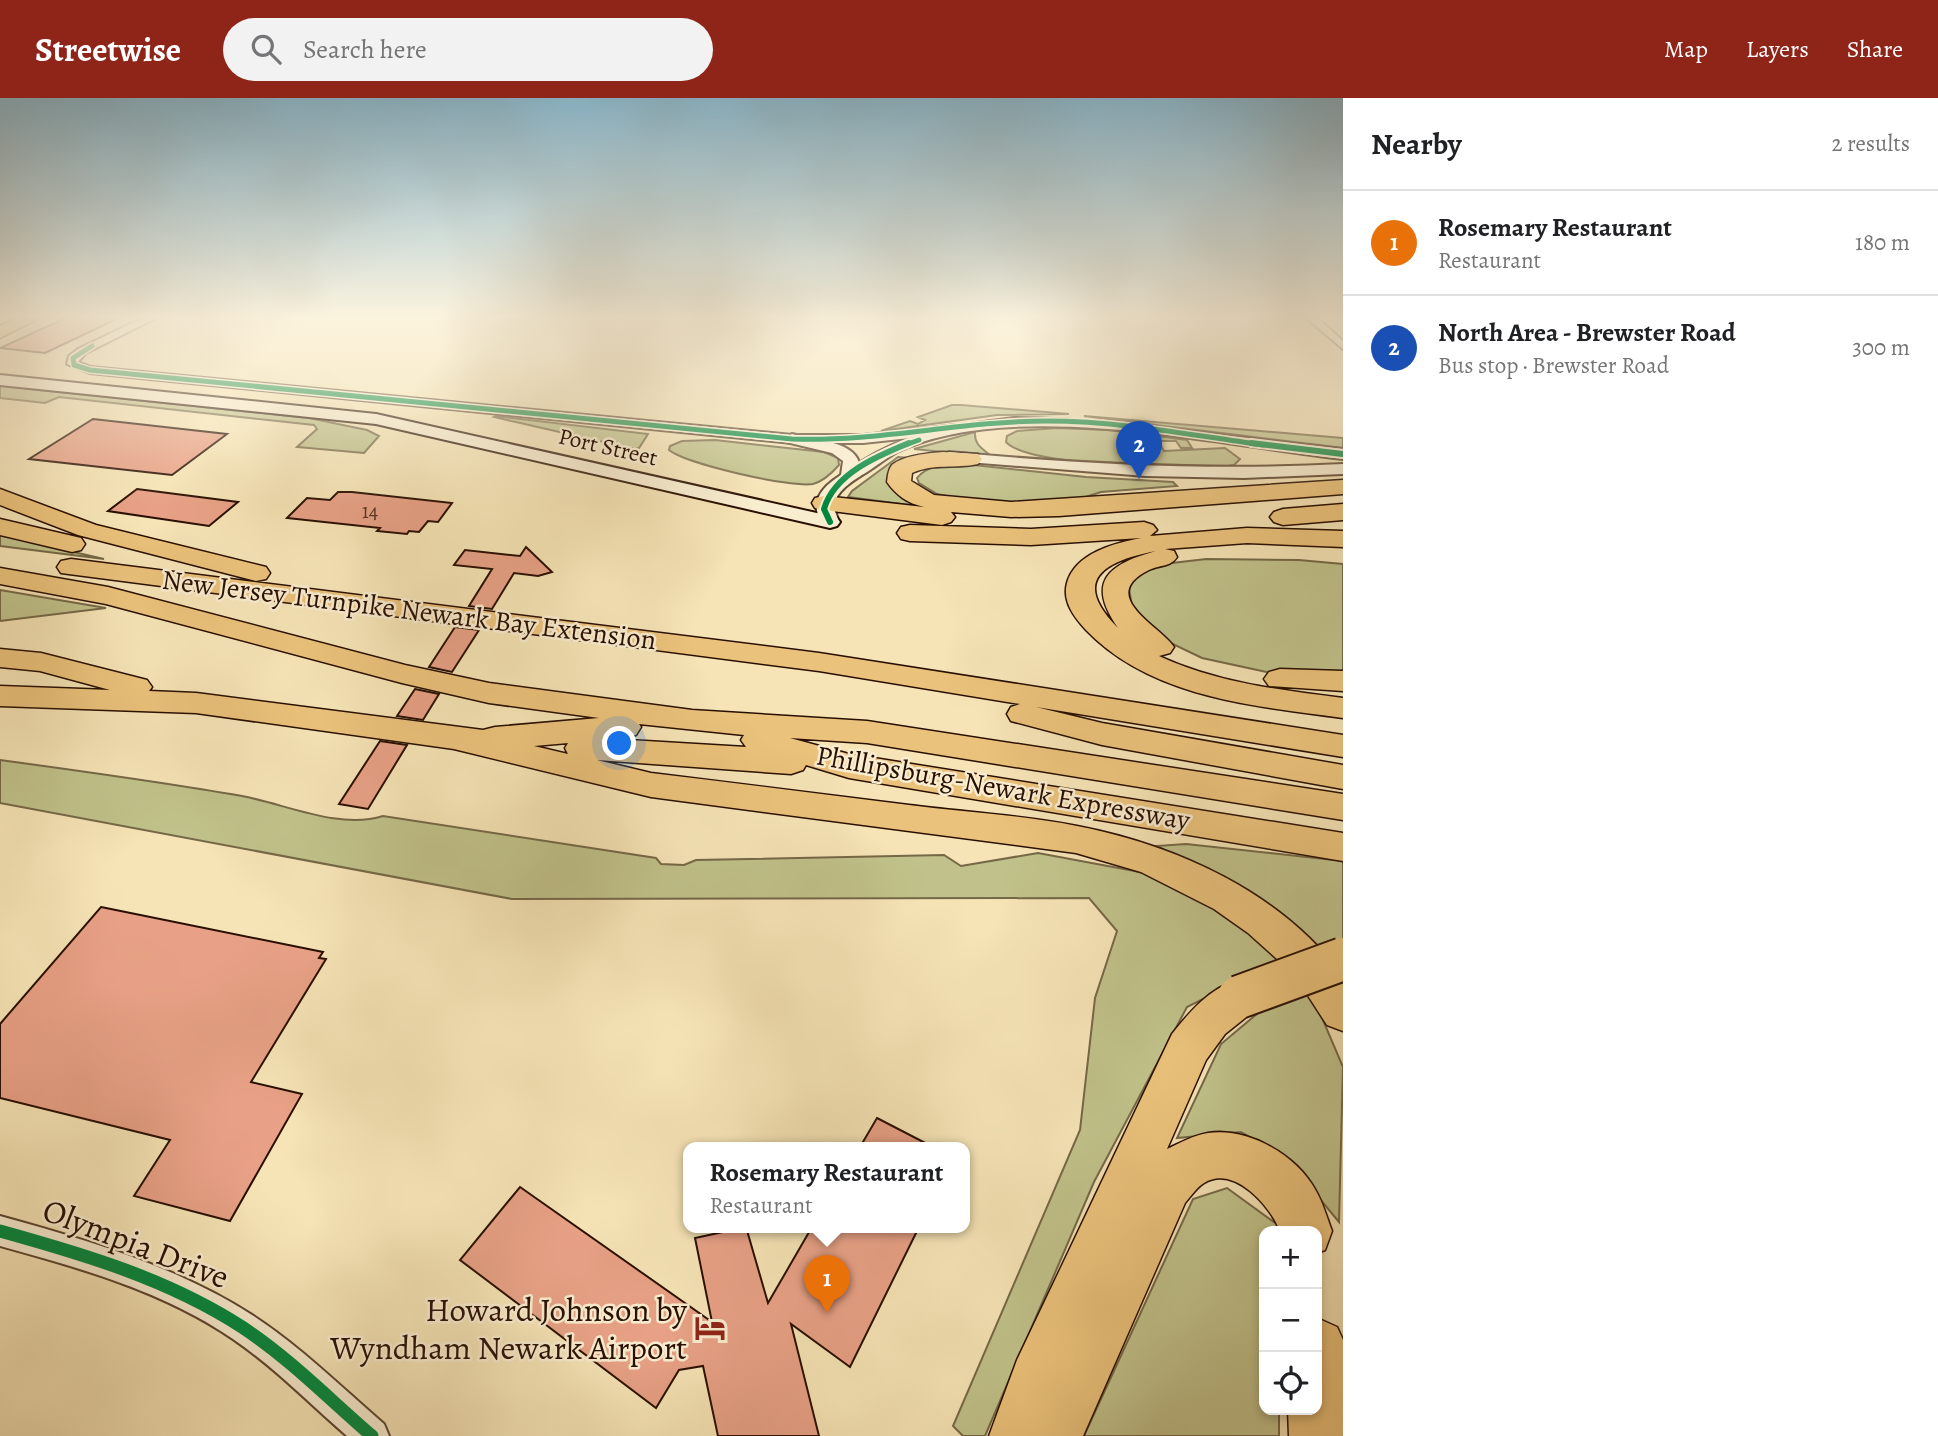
<!DOCTYPE html>
<meta charset="utf-8">
<style>
body{margin:0;font-family:Alegreya,serif;background:#f2f2f2;color:#202124}
.controls{position:absolute;right:21px;bottom:21px;display:grid;overflow:hidden;border-radius:14px;box-shadow:0 4px 10px #0003}
.controls button{width:63px;height:63px;display:grid;place-items:center;padding:0;border:0;border-bottom:2px solid #e0e0e0;background:#fff;color:#202124;font:35px sans-serif}
.you{position:absolute;left:620px;top:646px;width:24px;height:24px;margin:-18px;border:5px solid #fff;border-radius:50%;background:#1a73e8;box-shadow:0 0 0 10px #1a73e833}
.badge{display:grid;place-items:center;width:46px;height:46px;border-radius:50%;background:#8f2418;color:#fff;font-size:23px;font-weight:700}
.pin{position:absolute;translate:-50% -58px;filter:drop-shadow(0 2px 4px #0008)}
.pin::after{content:'';position:absolute;top:37px;width:24px;height:21px;background:inherit;clip-path:polygon(0 0,100% 0,50% 100%)}
.popup{position:absolute;left:683px;top:1044px;width:287px;height:91px;box-sizing:border-box;display:grid;place-content:center;border-radius:14px;background:#fff;filter:drop-shadow(0 2px 5px #0005);font-size:23px;white-space:nowrap;color:#757577}
.popup b{font-size:26px;color:#202124}
.popup::after{content:'';position:absolute;left:50%;top:100%;margin-left:-14px;border:14px solid transparent;border-top-color:#fff}
.list{margin:0;padding:0;list-style:none}
h2{display:flex;justify-content:space-between;align-items:center;height:91px;margin:0;padding:0 28px;font-size:30px}
h2 small{font-size:23px;font-weight:400;color:#757577}
.list li{display:grid;grid-template-columns:46px 1fr auto;gap:21px;align-items:center;box-sizing:border-box;height:105px;padding:0 28px;border-top:2px solid #e0e0e0}
.list b{display:block;font-size:26px;white-space:nowrap}
.list p{margin:0;font-size:23px;white-space:nowrap;color:#757577}
.list em{font-size:23px;font-style:normal;color:#757577}
.icon{flex:none;width:38px;height:38px;fill:none;stroke:currentColor;stroke-width:2;stroke-linecap:round;stroke-linejoin:round}
.map{position:relative;flex:none;width:1343px;height:1338px;overflow:hidden}
header{display:flex;align-items:center;gap:42px;box-sizing:border-box;height:98px;padding:0 35px;background:#8f2418;color:#fff}
header strong{font-size:33px}
nav{display:flex;gap:38px;margin-inline-start:auto;font-size:24px}
.search{width:490px;height:63px;background:#f2f2f2;display:flex;align-items:center;gap:18px;box-sizing:border-box;padding:0 24px;border-radius:38px;color:#757577;font-size:26px}
main{display:flex}
aside{flex:1;background:#fff}
.map>svg:first-child{display:block}
.green{fill:#c1c28b;stroke:#756846;stroke-width:2}
.building{fill:#e8a186;stroke:#290f01;stroke-width:2}
.lines{fill:none;stroke-linecap:round;stroke-linejoin:round}
.minor-casing{stroke:#5c442e;stroke-width:4}
.tertiary-casing{stroke:#5c442e;stroke-width:4}
.secondary-casing{stroke:#290f01;stroke-width:4}
.motorway-casing{stroke:#290f01;stroke-width:3}
.minor{fill:#f9edd0;fill-rule:evenodd}
.tertiary{fill:#f9edd0;fill-rule:evenodd}
.secondary{fill:#f9edd0;fill-rule:evenodd}
.motorway{fill:#ebc27b;fill-rule:evenodd}
.motorway-bridge-casing{stroke:#290f01;stroke-width:46;stroke-linecap:butt}
.motorway-bridge{stroke:#ebc27b;stroke-width:42}
.cycleway-far2-casing{stroke:#f9edd0;stroke-width:8}
.cycleway-far1-casing{stroke:#f9edd0;stroke-width:10}
.cycleway-casing{stroke:#f9edd0;stroke-width:18}
.cycleway-far2{stroke:#00873e;stroke-width:5}
.cycleway-far1{stroke:#00873e;stroke-width:6}
.cycleway{stroke:#00873e;stroke-width:13}
.labels{text-anchor:middle;dominant-baseline:central;stroke-width:5;stroke-linejoin:round;paint-order:stroke}
.far-number-label{font-size:21px;fill:#593422}
.far-street-label{font-size:23px;fill:#290f01;stroke:#f9edd0}
.street-label{font-size:28px;fill:#290f01;stroke:#f9edd0}
.near-street-label{font-size:33px;fill:#290f01;stroke:#f9edd0}
.near-poi-label{font-size:33px;fill:#290f01;stroke:#f9edd0;text-anchor:end}
</style>
<header>
<strong>Streetwise</strong>
<div class="search"><svg class="icon" aria-label="search" viewBox="0 0 24 24"><circle cx="10" cy="10" r="6"/><path d="M15 15l6 6"/></svg>Search here</div>
<nav><a>Map</a><a>Layers</a><a>Share</a></nav>
</header>
<main>
<div class="map">
<svg width="1343" height="1338" viewBox="0 0 1343 1338">
<rect width="100%" height="100%" fill="#f6e4b6"/>
<filter id="stains"><feTurbulence type="fractalNoise" baseFrequency=".00286" numOctaves="4"/><feColorMatrix values="0 0 0 0 .2 0 0 0 0 .09 0 0 0 0 .02 0 0 0 .5 -.17"/></filter>
<radialGradient id="worn" r=".72"><stop offset=".6" stop-color="#630" stop-opacity="0"/><stop offset="1" stop-color="#630" stop-opacity=".3"/></radialGradient>
<path class="green" d="M 0,288 L 309,320 L 367,332 L 379,338 L 364,355 L 297,349 L 317,331 L 314,327 L 59,299 L 45,305 L 0,300 Z
M 952,307 L 961,307 L 1069,316 L 997,317 L 881,333 L 910,323 L 918,326 L 925,322 L 918,319 Z
M 496,318 L 648,336 L 639,350 L 634,351 L 494,319 Z
M 1084,318 L 1343,340 L 1343,350 Z
M 1057,330 L 1109,332 L 1187,342 L 1192,350 L 1181,350 L 1176,343 L 1158,343 L 1164,353 L 1225,350 L 1240,361 L 1234,367 L 1221,369 C 1180,368 1030,370 1006,344 L 1007,338 L 1017,333 Z
M 975,334 C 974,348 984,351 992,359 L 914,351 Z
M 715,342 L 824,354 L 838,360 L 839,367 C 832,375 824,383 813,386 C 791,390 686,366 669,352 L 670,348 L 682,343 Z
M 898,359 L 910,360 C 855,387 912,402 940,411 L 848,399 L 852,393 Z
M 964,366 L 1086,379 L 1173,384 L 1177,388 L 1101,394 L 1070,404 L 975,404 L 937,396 L 919,385 L 917,380 C 928,366 948,367 964,366 Z
M 0,437 L 104,461 L 0,448 Z
M 1206,461 L 1299,462 L 1343,466 L 1343,573 L 1271,575 L 1202,560 L 1154,537 L 1133,515 L 1128,484 L 1155,467 Z
M 0,492 L 106,510 L 0,523 Z
M 0,662 C 81,673 162,684 242,698 C 285,706 340,732 383,718 L 656,760 L 661,766 L 684,767 L 696,762 L 944,757 L 961,768 L 1038,755 L 1156,777 L 1214,801 L 1286,859 L 1187,909 L 1094,1084 L 985,1338 L 963,1338 L 953,1328 L 1080,1032 L 1095,900 L 1117,833 L 1089,800 L 512,801 L 0,705 Z
M 1186,746 L 1343,763 L 1343,841 L 1315,850 L 1244,794 L 1157,748 Z
M 1311,894 L 1343,969 L 1339,1124 L 1285,1059 L 1241,1034 L 1177,1040 L 1221,946 L 1264,910 Z
M 1227,1090 L 1278,1127 L 1278,1133 L 1264,1133 L 1264,1312 L 1279,1312 L 1279,1338 L 1084,1338 L 1193,1101 Z"/>
<path class="building" d="M 70,218 L 123,218 L 45,255 L 0,250 Z
M 93,321 L 227,336 L 172,377 L 29,361 Z
M 137,391 L 238,404 L 209,428 L 108,413 Z
M 338,394 L 352,394 L 452,405 L 438,424 L 428,423 L 419,434 L 409,433 L 407,436 L 377,433 L 380,430 L 287,420 L 307,400 L 330,402 Z
M 526,449 L 552,474 L 538,478 L 514,475 L 492,511 L 469,508 L 492,471 L 454,467 L 465,452 L 520,458 Z
M 455,529 L 479,532 L 452,574 L 429,569 Z
M 415,591 L 439,596 L 423,622 L 397,618 Z
M 380,643 L 407,647 L 368,711 L 339,706 Z
M 101,809 L 323,854 L 319,860 L 326,861 L 251,984 L 302,996 L 230,1123 L 134,1098 L 170,1042 L 0,1000 L 0,926 Z
M 877,1020 L 933,1049 L 860,1049 Z
M 520,1089 L 712,1224 L 695,1140 L 746,1129 L 768,1205 L 812,1129 L 919,1129 L 850,1269 L 791,1226 L 819,1338 L 718,1338 L 703,1268 L 679,1272 L 656,1310 L 460,1162 Z"/>
<g class="lines">
<g class="minor-casing">
<path id="minor" d="M 147,218 L 160,218 L 86,255 L 78,264 L 91,269 L 792,337 L 863,337 L 957,327 L 963,331 L 957,335 L 863,345 L 792,345 L 90,275 L 67,266 L 69,258 L 78,251 Z
M 1304,218 L 1315,218 L 1343,243 L 1343,251 Z
M 0,1118 C 87,1142 176,1168 252,1217 C 300,1248 341,1289 384,1326 L 389,1338 L 347,1338 C 309,1305 274,1269 233,1241 C 163,1193 80,1170 0,1148 Z"/>
</g>
<g class="tertiary-casing">
<path id="tertiary" d="M 1014,320 C 1125,321 1233,340 1343,351 L 1343,361 C 1217,347 1013,299 897,354 C 888,359 879,366 870,372 C 856,381 838,390 833,408 L 839,424 L 830,429 L 824,428 C 808,406 820,390 841,377 L 843,363 L 832,355 L 786,344 L 784,341 L 792,336 C 811,341 854,343 859,365 C 908,333 957,327 1014,320 Z
M 949,354 C 1080,366 1211,373 1343,366 L 1343,376 L 1244,380 L 1146,378 L 943,362 L 941,359 Z"/>
</g>
<g class="secondary-casing">
<path id="secondary" d="M 0,277 L 376,316 L 830,418 L 837,420 L 840,424 L 837,428 L 830,430 L 376,326 L 0,287 Z"/>
</g>
<g class="motorway-casing">
<path id="motorway" d="M 21,218 L 44,218 L 0,240 L 0,228 Z
M 943,354 L 978,356 L 982,361 L 978,366 C 956,371 934,365 912,375 L 911,383 L 934,397 L 1011,404 L 1343,382 L 1343,396 L 1059,418 L 1011,419 L 951,414 L 955,419 L 951,424 L 942,427 L 824,412 L 815,410 L 812,405 L 815,400 L 824,398 L 924,409 C 907,405 897,398 887,384 C 888,378 888,372 892,367 C 904,357 929,355 943,354 Z
M 0,391 L 96,427 L 266,469 L 270,475 L 266,481 L 256,483 L 78,437 L 0,407 Z
M 1343,406 L 1343,422 L 1283,427 L 1274,424 L 1270,419 L 1274,414 L 1283,411 Z
M 0,421 L 81,440 L 85,446 L 81,452 L 72,454 L 0,437 Z
M 1144,424 L 1153,427 L 1157,432 L 1150,438 L 1247,430 L 1343,433 L 1343,449 L 1247,445 L 1165,451 L 1174,453 L 1177,459 C 1171,469 1159,467 1149,472 C 1096,498 1160,528 1174,549 L 1170,555 L 1159,558 C 1218,585 1280,592 1343,600 L 1343,620 C 1255,608 1151,600 1086,532 C 1074,519 1062,503 1067,485 C 1075,455 1115,445 1141,440 L 1031,447 L 910,443 L 901,441 L 897,435 L 901,429 L 910,427 L 1031,431 ZM 1156,453 C 1109,466 1085,483 1118,530 C 1070,482 1104,463 1156,453 Z
M 71,461 L 819,555 L 1343,637 L 1343,659 L 1036,609 L 1102,625 L 1343,667 L 1343,691 L 1102,647 L 1011,623 L 1007,616 L 1011,609 L 1020,606 L 819,573 L 61,475 L 57,469 L 61,463 Z
M 0,470 L 108,489 L 405,567 L 489,585 L 692,612 L 867,623 L 1343,696 L 1343,722 L 867,645 L 790,640 L 849,656 L 1343,735 L 1343,763 L 849,680 L 806,667 L 803,672 L 791,676 L 597,662 L 651,675 C 737,685 823,696 909,707 C 964,714 1022,717 1077,728 C 1176,747 1283,795 1343,879 L 1343,933 L 1327,927 L 1305,893 L 1278,862 L 1248,835 L 1214,811 L 1141,774 L 1076,755 L 651,699 L 454,651 L 196,615 L 0,608 L 0,588 L 110,592 L 40,573 L 0,569 L 0,551 L 41,555 L 147,582 L 152,589 L 149,593 L 196,595 L 483,632 L 495,629 L 599,620 L 489,605 L 402,585 L 106,506 L 0,486 ZM 639,626 L 744,637 L 741,642 L 746,649 L 612,641 L 636,637 L 641,629 ZM 568,645 L 565,650 L 568,656 L 534,648 Z
M 1280,571 L 1343,573 L 1343,593 L 1269,588 L 1264,581 L 1269,574 Z
M 1239,881 L 1255,886 L 1261,899 L 1255,912 L 1225,936 L 1206,962 L 1167,1051 C 1180,1045 1194,1037 1208,1035 C 1248,1029 1297,1057 1316,1093 C 1323,1105 1327,1120 1332,1133 L 1325,1152 L 1317,1155 L 1317,1133 L 1280,1133 C 1271,1109 1234,1066 1204,1085 C 1197,1089 1191,1098 1185,1105 L 1083,1338 L 989,1338 L 1017,1262 L 1172,936 C 1191,912 1209,891 1239,881 Z
M 1317,1220 L 1337,1229 L 1343,1242 L 1343,1338 L 1289,1338 L 1288,1312 L 1317,1312 Z"/>
</g>
<use href="#minor" class="minor"/>
<use href="#tertiary" class="tertiary"/>
<use href="#secondary" class="secondary"/>
<use href="#motorway" class="motorway"/>
<g class="motorway-bridge-casing">
<path id="motorway-bridge" d="M 1239,899 L 1343,861"/>
</g>
<use href="#motorway-bridge" class="motorway-bridge"/>
<g class="cycleway-far2-casing">
<path id="cycleway-far2" d="M 92,248 L 73,260 L 74,267 L 90,272 L 792,341 C 878,344 961,323 1047,323 C 1119,323 1192,337 1263,347
M 905,347 L 919,342"/>
</g>
<g class="cycleway-far1-casing">
<path id="cycleway-far1" d="M 1251,345 L 1343,356
M 830,424 L 824,411 C 834,376 877,358 909,345"/>
</g>
<g class="cycleway-casing">
<path id="cycleway" d="M 0,1133 C 83,1156 168,1181 242,1229 C 289,1260 329,1301 372,1338"/>
</g>
<use href="#cycleway-far2" class="cycleway-far2"/>
<use href="#cycleway-far1" class="cycleway-far1"/>
<use href="#cycleway" class="cycleway"/>
</g>
<linearGradient id="sky" x2="0" y2="1"><stop stop-color="#8ab8ce"/><stop offset="0.54" stop-color="#fbf3de"/><stop offset="1" stop-color="#fbf3de" stop-opacity="0"/></linearGradient>
<rect width="1343" height="405" fill="url(#sky)"/>
<defs>
<g id="hotel-bare" transform="scale(2.415)"><path d="M-6-4.5h1.5V1H6V5H4.5V3h-9V5H-6ZM-4 0a1.8 1.8 0 1 1 3.6 0ZM.5 0V-2.5h3Q6-2.5 6 0Z" fill="#8f2418" stroke="#f9edd0" stroke-width="2.5" paint-order="stroke"/></g>
</defs>
<g fill-rule="evenodd">
<use href="#hotel-bare" x="710" y="1230"/>
</g>
<g class="labels">
<g class="far-number-label">
<text x="370" y="413">14</text>
</g>
<g class="far-street-label">
<text transform="translate(608 349) rotate(13)">Port Street</text>
</g>
<g class="street-label">
<text transform="translate(409 512) rotate(7)">New Jersey Turnpike Newark Bay Extension</text>
<text transform="translate(1003 690) rotate(10)">Phillipsburg-Newark Expressway</text>
</g>
<g class="near-street-label">
<text transform="translate(136 1145) rotate(21)">Olympia Drive</text>
</g>
<g class="near-poi-label">
<text x="687" y="1211">Howard Johnson by<tspan x="687" dy="38">Wyndham Newark Airport</tspan></text>
</g>
</g>
<rect width="100%" height="100%" filter="url(#stains)"/>
<rect width="100%" height="100%" fill="url(#worn)"/>
</svg>
<div class="controls">
<button>+</button>
<button>−</button>
<button><svg class="icon" aria-label="locate" viewBox="0 0 24 24"><circle cx="12" cy="12" r="6"/><path d="M12 2v4M12 18v4M2 12h4M18 12h4"/></svg></button>
</div>
<div class="you"></div>
<div class="pin badge" style="left:827px;top:1215px;background:#e8710a">1</div>
<div class="popup"><b>Rosemary Restaurant</b>Restaurant</div>
<div class="pin badge" style="left:1139px;top:381px;background:#1a4fb4">2</div>
</div>
<aside>
<h2>Nearby<small>2 results</small></h2>
<ul class="list">
<li><span class="badge" style="background:#e8710a">1</span><div><b>Rosemary Restaurant</b><p>Restaurant</p></div><em>180 m</em></li>
<li><span class="badge" style="background:#1a4fb4">2</span><div><b>North Area - Brewster Road</b><p>Bus stop · Brewster Road</p></div><em>300 m</em></li>
</ul>
</aside>
</main>
